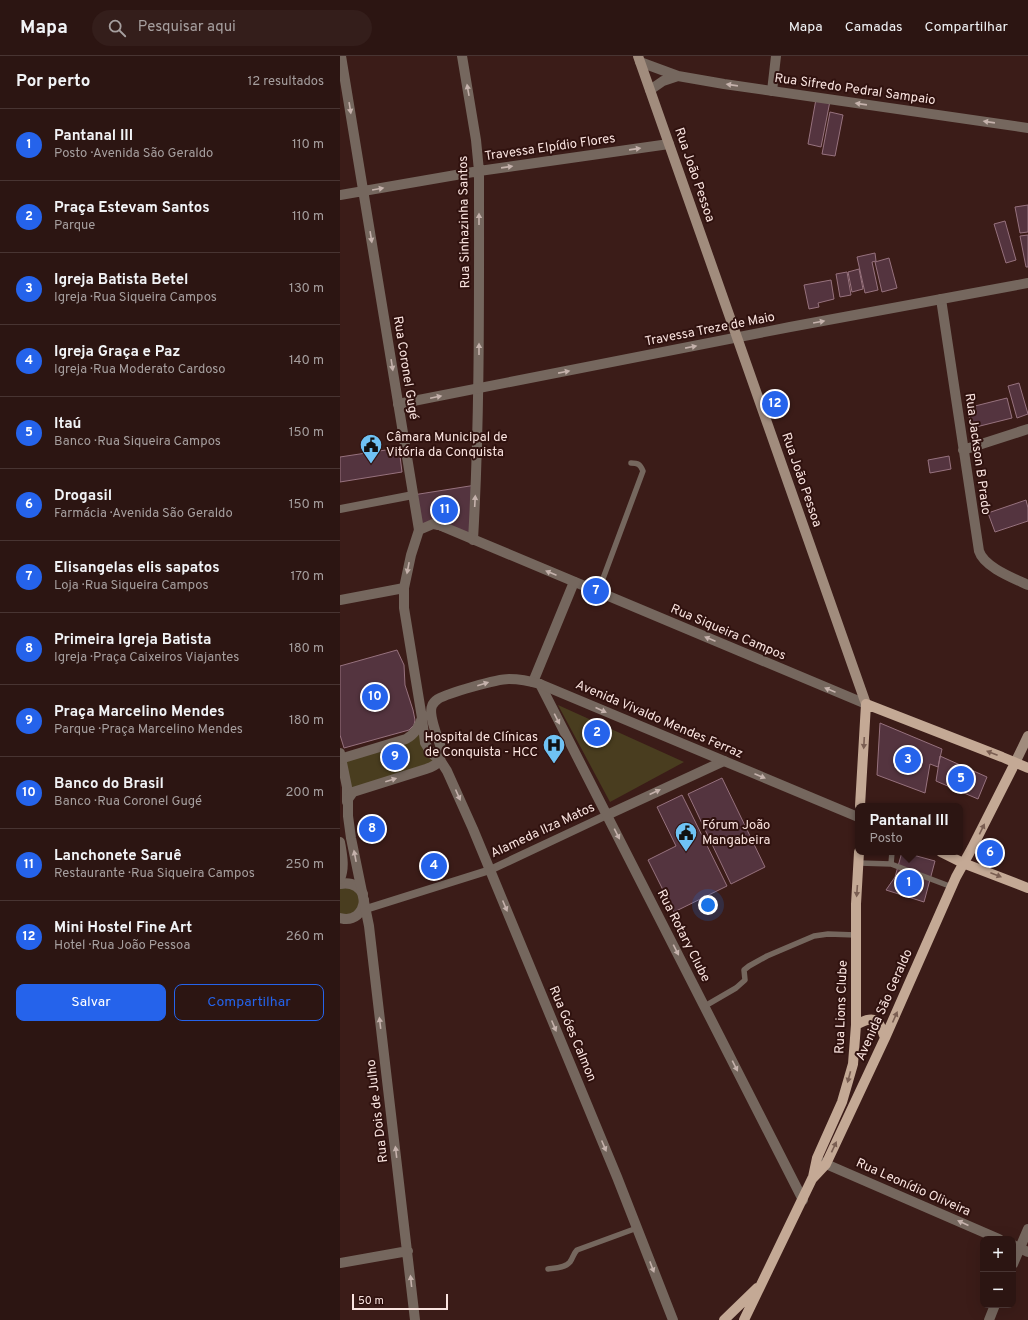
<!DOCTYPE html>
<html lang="pt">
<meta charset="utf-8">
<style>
body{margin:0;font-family:Overpass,sans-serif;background:#341e1b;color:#f1f3f6}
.controls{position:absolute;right:12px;bottom:12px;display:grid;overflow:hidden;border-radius:8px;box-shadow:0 4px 16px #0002}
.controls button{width:36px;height:36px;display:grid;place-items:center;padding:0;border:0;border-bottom:1px solid #483432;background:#2c1512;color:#f1f3f6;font:20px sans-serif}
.scale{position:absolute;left:12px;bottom:10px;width:96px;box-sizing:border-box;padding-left:4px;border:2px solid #fae4e0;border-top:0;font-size:11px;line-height:14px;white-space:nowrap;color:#fae4e0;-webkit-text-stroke:3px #30120f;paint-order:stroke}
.you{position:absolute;left:368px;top:849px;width:14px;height:14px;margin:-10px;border:3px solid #fff;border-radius:50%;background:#1a73e8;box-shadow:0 0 0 6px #1a73e833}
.badge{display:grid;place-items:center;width:26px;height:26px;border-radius:50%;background:#2563eb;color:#fff;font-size:13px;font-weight:700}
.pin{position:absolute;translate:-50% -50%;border:2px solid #fff;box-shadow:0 1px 4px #0006}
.popup{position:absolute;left:515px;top:747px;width:108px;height:52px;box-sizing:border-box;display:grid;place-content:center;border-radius:8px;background:#2c1512;filter:drop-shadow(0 1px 3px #0005);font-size:13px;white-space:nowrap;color:#a69f9f}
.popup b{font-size:15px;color:#f1f3f6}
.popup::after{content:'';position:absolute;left:50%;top:100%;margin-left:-8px;border:8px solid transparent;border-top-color:#2c1512}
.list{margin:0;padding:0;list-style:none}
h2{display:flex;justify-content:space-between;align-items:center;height:52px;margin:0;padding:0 16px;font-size:17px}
h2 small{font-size:13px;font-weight:400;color:#a69f9f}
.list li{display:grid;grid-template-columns:26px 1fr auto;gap:12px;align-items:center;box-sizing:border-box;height:72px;padding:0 16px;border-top:1px solid #483432}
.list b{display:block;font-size:15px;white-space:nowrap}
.list p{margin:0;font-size:13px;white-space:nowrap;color:#a69f9f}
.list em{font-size:13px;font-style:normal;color:#a69f9f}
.actions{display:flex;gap:8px;padding:12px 16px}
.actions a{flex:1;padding:9px 0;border:1px solid #2563eb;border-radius:8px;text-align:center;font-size:14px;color:#2563eb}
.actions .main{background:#2563eb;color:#fff}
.icon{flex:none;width:22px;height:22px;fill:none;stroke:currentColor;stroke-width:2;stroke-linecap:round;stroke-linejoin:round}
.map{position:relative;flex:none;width:688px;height:1264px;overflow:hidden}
header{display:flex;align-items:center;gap:24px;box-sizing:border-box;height:56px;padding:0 20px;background:#2c1512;border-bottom:1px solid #483432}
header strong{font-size:19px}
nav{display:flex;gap:22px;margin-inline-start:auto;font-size:14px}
.search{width:280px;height:36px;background:#341e1b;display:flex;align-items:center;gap:10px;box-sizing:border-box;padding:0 14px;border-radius:22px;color:#a69f9f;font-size:15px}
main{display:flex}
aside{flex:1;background:#2c1512}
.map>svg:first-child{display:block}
.green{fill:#493d1f}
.building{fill:#54343f;stroke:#97727e}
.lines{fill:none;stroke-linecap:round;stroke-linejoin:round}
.service{stroke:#75675e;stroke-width:5.5}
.pedestrian{stroke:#75675e;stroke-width:8}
.minor{stroke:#75675e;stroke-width:10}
.tertiary{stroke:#75675e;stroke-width:10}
.secondary{stroke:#a18c7d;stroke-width:10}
.primary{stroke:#c4a995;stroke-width:10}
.oneway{fill:#c5b2ac}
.oneway2{fill:#7a5e52}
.labels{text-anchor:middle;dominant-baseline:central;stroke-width:4;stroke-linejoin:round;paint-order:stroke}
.street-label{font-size:13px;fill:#fae4e0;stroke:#30120f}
.poi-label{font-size:13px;fill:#fae4e0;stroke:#30120f;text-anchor:start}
</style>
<header>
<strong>Mapa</strong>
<div class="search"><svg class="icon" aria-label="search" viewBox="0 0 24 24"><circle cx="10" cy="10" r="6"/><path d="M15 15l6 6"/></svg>Pesquisar aqui</div>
<nav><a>Mapa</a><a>Camadas</a><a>Compartilhar</a></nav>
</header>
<main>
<aside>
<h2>Por perto<small>12 resultados</small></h2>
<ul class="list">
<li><span class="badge">1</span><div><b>Pantanal III</b><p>Posto · Avenida São Geraldo</p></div><em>110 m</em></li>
<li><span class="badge">2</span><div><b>Praça Estevam Santos</b><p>Parque</p></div><em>110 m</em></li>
<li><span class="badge">3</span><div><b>Igreja Batista Betel</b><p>Igreja · Rua Siqueira Campos</p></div><em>130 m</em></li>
<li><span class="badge">4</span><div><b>Igreja Graça e Paz</b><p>Igreja · Rua Moderato Cardoso</p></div><em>140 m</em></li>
<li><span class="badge">5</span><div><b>Itaú</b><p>Banco · Rua Siqueira Campos</p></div><em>150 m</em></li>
<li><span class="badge">6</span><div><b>Drogasil</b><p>Farmácia · Avenida São Geraldo</p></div><em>150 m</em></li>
<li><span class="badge">7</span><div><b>Elisangelas elis sapatos</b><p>Loja · Rua Siqueira Campos</p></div><em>170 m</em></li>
<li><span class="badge">8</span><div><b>Primeira Igreja Batista</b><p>Igreja · Praça Caixeiros Viajantes</p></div><em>180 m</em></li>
<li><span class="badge">9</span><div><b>Praça Marcelino Mendes</b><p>Parque · Praça Marcelino Mendes</p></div><em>180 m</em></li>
<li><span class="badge">10</span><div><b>Banco do Brasil</b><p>Banco · Rua Coronel Gugé</p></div><em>200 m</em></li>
<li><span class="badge">11</span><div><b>Lanchonete Saruê</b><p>Restaurante · Rua Siqueira Campos</p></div><em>250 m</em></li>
<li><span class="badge">12</span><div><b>Mini Hostel Fine Art</b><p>Hotel · Rua João Pessoa</p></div><em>260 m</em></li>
</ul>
<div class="actions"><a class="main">Salvar</a><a>Compartilhar</a></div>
</aside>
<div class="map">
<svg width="688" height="1264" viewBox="0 0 688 1264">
<rect width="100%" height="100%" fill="#3b1c18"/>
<path class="green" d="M 218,649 L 344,706 L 270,746 Z
M 78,676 L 98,704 L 10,735 L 6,704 Z
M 0,828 L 17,831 L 21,855 L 0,862 Z"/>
<path class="building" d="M 476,43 L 490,45 L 481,91 L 468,88 Z
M 490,56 L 503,59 L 495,100 L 482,98 Z
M 688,149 L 688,176 L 680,177 L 675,151 Z
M 665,165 L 676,204 L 666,207 L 654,168 Z
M 688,179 L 688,211 L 686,211 L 680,180 Z
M 535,197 L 536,205 L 532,206 L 538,234 L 525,237 L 517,201 Z
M 549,202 L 557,232 L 542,236 L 535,206 Z
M 519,213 L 523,233 L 512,236 L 508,216 Z
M 507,216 L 511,239 L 500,241 L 496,218 Z
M 491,224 L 494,243 L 478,247 L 479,251 L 469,253 L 464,229 Z
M 679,327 L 688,358 L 677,362 L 668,330 Z
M 667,342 L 672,362 L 632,372 L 627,352 Z
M 59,392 L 62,416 L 0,426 L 0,401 Z
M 609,400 L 611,413 L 590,417 L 588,404 Z
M 136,429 L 133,484 L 87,470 L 79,474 L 73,439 Z
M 686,444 L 688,452 L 688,465 L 655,476 L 648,457 Z
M 57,594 L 64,609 L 65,629 L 73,654 L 75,664 L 74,669 L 69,674 L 4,692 L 0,679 L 0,610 Z
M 540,667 L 602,693 L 598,711 L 590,708 L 585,737 L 537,719 Z
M 600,700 L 647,721 L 638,743 L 596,725 Z
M 382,722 L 425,811 L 391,828 L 348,738 Z
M 342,739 L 387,830 L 334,856 L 308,804 L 336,790 L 317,751 Z
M 562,796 L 595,805 L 584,846 L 546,834 L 555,821 Z"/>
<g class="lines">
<path class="service" d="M 258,536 L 303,415 C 300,408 298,407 291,407
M 519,807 L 551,808 L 612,831
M 551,808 L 552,796
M 365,950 L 396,932 L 405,924 L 404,914 L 409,910 L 427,900 L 474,880 L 488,878 L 516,879
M 208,1213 C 215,1212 225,1212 230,1206 C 233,1202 233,1198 237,1194 L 297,1172"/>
<path class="pedestrian" d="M 0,453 L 73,439
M 26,853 L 150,814 L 267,759"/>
<path class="minor" d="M 1,0 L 79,474
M 122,0 L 136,84 L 139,115 C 139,238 140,361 133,484
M 432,35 L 436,0
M 0,139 L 139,115 L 329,88
M 601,243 L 639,495 C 644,511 673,522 688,529
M 623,394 L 688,373
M 0,544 L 64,532
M 193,626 L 234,526
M 200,628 L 463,1144
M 82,662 L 85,687 L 91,697 L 100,704 L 107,715 L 133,773 L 277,1121 L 333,1264
M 0,697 L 7,731 L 7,746
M 267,759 L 384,705
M 0,828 C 10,826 18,829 23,838
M 0,862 C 14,866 23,857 24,844
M 479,1105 L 659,1183
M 673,1189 L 688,1196"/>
<path class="tertiary" d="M 300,6 L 338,20
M 310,34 L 323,25 L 338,20 L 384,28 L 688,72
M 58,348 L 450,271 L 688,227
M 0,703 L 66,683 C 75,678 78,672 82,662 L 64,552 L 64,532 L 71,499 L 79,474 L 93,468 L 99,469 L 526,648
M 0,786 C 2,798 5,811 0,823
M 0,1207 L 68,1195
M 673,1208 L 688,1173
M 75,1264 L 29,870 L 11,782 L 8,760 L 8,743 L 13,736 L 86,713 C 98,709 102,705 101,692 C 98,682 88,659 92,650 C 93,647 95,645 98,643 C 108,637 157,623 169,623 C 179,623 190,625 200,628 L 518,761
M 649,1264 L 655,1249"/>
<path class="secondary" d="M 298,0 L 526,648
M 675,707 L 688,680"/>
<path class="primary" d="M 520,750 L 526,648 L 662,701 L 688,712
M 601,796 L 623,807 L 688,832
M 516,969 C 535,958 539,964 545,982
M 473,1121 L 477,1102 L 502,1046 L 513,1008 L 516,969 L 516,848 L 519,796
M 384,1264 L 417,1232
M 404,1264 L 472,1123 L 486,1108 L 545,982 L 616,821 L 632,792 L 675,707"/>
</g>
<defs><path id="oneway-solid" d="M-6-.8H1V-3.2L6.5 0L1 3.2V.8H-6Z"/></defs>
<g class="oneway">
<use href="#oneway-solid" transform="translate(392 29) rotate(-172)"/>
<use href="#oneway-solid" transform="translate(128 34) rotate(-100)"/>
<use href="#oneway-solid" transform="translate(521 48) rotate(-172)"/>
<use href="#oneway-solid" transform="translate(10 52) rotate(81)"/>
<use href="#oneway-solid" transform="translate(649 66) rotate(-172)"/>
<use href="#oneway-solid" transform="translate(295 93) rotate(-8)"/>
<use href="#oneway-solid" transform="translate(167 111) rotate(-8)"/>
<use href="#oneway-solid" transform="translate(38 133) rotate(-10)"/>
<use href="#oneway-solid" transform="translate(139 163) rotate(-90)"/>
<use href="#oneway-solid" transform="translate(31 181) rotate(81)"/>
<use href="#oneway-solid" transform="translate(479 266) rotate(-10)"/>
<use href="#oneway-solid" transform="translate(351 291) rotate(-11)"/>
<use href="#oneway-solid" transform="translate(139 293) rotate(-90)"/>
<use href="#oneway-solid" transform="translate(52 309) rotate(81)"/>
<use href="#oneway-solid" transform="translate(224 316) rotate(-11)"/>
<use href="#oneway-solid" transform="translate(96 341) rotate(-12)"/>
<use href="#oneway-solid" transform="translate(135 445) rotate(-87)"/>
<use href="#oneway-solid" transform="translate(68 512) rotate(101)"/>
<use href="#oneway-solid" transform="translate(211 517) rotate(-157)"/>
<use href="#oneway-solid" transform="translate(370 583) rotate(-157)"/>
<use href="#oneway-solid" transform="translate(143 628) rotate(-17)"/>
<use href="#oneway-solid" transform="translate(490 634) rotate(-157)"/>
<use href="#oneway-solid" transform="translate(261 654) rotate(24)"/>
<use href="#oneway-solid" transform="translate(217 663) rotate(63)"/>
<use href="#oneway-solid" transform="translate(420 720) rotate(23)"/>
<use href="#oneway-solid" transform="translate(51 724) rotate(-17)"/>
<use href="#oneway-solid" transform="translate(315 736) rotate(-25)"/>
<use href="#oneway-solid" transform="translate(118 739) rotate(66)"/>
<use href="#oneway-solid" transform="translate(277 778) rotate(63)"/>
<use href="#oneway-solid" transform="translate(15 800) rotate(-101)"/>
<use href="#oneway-solid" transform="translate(165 850) rotate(67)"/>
<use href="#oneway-solid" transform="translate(336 894) rotate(63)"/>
<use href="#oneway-solid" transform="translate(40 967) rotate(-97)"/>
<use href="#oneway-solid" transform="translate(214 970) rotate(67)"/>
<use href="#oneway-solid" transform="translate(395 1010) rotate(63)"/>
<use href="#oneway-solid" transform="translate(264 1090) rotate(67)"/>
<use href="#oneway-solid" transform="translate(56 1096) rotate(-97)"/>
<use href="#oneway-solid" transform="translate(623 1167) rotate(-156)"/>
<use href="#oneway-solid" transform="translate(312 1211) rotate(69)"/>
<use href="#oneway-solid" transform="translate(71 1225) rotate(-96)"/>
</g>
<g class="oneway2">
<use href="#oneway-solid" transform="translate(524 687) rotate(93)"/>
<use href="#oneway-solid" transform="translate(652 697) rotate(-159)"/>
<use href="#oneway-solid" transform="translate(642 773) rotate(-64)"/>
<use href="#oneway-solid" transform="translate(656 819) rotate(21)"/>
<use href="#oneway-solid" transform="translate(517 835) rotate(94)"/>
<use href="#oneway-solid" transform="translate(555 961) rotate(-66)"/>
<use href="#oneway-solid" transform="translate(509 1021) rotate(105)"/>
<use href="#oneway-solid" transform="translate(494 1091) rotate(-65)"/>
</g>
<defs>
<g id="civic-pin" transform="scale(1.15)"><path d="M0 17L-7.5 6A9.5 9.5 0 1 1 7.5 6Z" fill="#6fc2f4" stroke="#30120f"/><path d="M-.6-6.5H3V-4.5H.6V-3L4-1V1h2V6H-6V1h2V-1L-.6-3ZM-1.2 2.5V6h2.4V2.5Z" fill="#111"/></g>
<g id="hospital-pin" transform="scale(1.15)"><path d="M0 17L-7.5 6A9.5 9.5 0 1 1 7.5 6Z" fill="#6fc2f4" stroke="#30120f"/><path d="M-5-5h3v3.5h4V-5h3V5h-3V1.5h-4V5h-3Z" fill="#111"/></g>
</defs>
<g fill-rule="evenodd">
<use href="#civic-pin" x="31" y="389"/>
<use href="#hospital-pin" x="214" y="689"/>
<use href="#civic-pin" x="346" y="777"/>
</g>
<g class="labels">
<g class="street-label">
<text transform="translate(515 34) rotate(8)">Rua Sifredo Pedral Sampaio</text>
<text transform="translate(210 92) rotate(-8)">Travessa Elpídio Flores</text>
<text transform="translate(354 119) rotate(71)">Rua João Pessoa</text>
<text transform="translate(125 166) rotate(-91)">Rua Sinhazinha Santos</text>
<text transform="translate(370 274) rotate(-11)">Travessa Treze de Maio</text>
<text transform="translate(65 312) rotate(81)">Rua Coronel Gugé</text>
<text transform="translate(637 398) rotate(82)">Rua Jackson B Prado</text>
<text transform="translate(461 424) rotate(71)">Rua João Pessoa</text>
<text transform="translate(388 577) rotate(23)">Rua Siqueira Campos</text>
<text transform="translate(319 664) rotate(23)">Avenida Vivaldo Mendes Ferraz</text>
<text transform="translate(203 775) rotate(-25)">Alameda Ilza Matos</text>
<text transform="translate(343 880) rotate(63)">Rua Rotary Clube</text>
<text transform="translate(545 949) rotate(-66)">Avenida São Geraldo</text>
<text transform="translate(502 951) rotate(-88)">Rua Lions Clube</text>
<text transform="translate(232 978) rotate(67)">Rua Góes Calmon</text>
<text transform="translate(38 1055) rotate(-97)">Rua Dois de Julho</text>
<text transform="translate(573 1132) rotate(24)">Rua Leonídio Oliveira</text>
</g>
<g class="poi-label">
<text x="46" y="382">Câmara Municipal de<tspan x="46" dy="15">Vitória da Conquista</tspan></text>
<text x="198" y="682" text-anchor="end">Hospital de Clínicas<tspan x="198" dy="15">de Conquista - HCC</tspan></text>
<text x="362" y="770">Fórum João<tspan x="362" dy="15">Mangabeira</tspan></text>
</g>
</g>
</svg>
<div class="controls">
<button>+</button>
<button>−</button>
</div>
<div class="scale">50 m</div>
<div class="you"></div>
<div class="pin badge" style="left:569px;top:827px">1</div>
<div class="popup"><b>Pantanal III</b>Posto</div>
<div class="pin badge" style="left:257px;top:677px">2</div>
<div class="pin badge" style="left:568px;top:704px">3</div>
<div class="pin badge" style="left:94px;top:810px">4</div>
<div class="pin badge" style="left:621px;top:723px">5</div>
<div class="pin badge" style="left:650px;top:797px">6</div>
<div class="pin badge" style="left:256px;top:535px">7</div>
<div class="pin badge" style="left:32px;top:773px">8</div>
<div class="pin badge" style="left:55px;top:701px">9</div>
<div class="pin badge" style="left:35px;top:641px">10</div>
<div class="pin badge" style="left:105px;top:454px">11</div>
<div class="pin badge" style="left:435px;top:348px">12</div>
</div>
</main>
